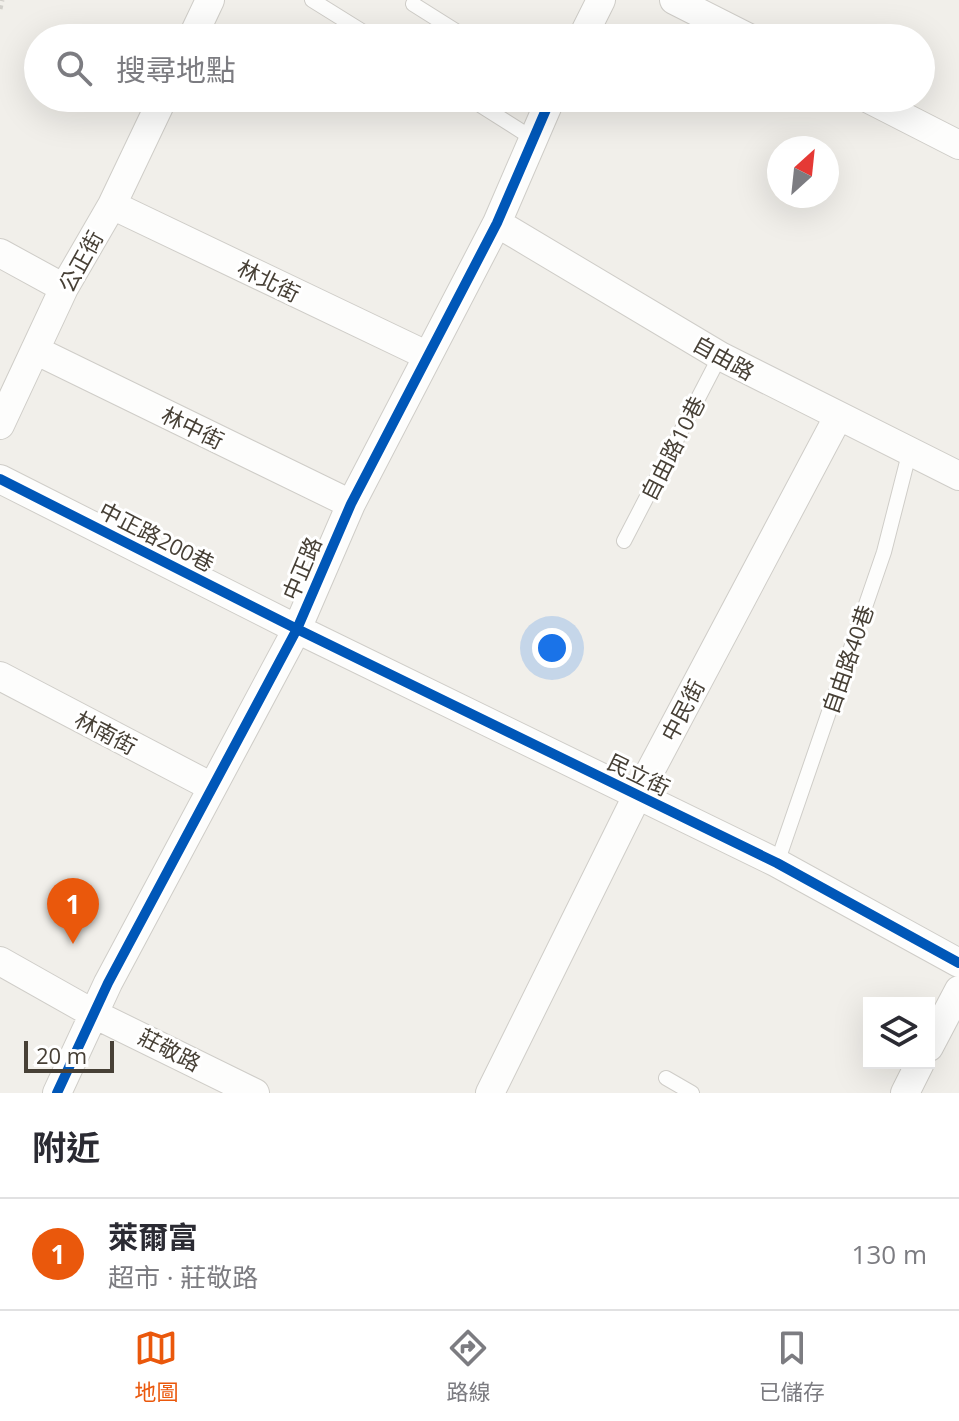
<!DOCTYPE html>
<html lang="zh-TW">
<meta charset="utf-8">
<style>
body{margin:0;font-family:"Open Sans","Noto Sans TC",sans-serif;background:#f7f7f7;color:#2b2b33}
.controls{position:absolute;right:24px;bottom:24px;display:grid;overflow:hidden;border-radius:0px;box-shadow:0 8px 32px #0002}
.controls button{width:72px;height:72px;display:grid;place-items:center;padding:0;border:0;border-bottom:2px solid #e1e1e2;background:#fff;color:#2b2b33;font:40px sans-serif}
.compass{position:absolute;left:767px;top:136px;width:72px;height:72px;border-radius:50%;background:#fff;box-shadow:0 8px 32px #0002;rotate:27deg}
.scale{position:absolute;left:24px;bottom:20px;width:90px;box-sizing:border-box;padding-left:8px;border:4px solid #474036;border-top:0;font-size:22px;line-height:28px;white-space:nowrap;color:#474036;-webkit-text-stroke:6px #fff;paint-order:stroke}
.you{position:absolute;left:552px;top:648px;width:28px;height:28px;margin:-20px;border:6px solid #fff;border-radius:50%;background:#1a73e8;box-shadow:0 0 0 12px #1a73e833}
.badge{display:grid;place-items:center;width:52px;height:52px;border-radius:50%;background:#ea580c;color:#fff;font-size:26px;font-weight:700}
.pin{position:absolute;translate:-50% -66px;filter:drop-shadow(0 2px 4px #0008)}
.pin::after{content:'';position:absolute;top:42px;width:28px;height:24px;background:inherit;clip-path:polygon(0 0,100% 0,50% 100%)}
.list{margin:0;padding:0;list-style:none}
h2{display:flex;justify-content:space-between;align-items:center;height:104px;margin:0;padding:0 32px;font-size:34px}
h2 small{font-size:26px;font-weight:400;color:#7c7c81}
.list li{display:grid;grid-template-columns:52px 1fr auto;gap:24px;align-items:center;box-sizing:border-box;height:112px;padding:0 32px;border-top:2px solid #e1e1e2}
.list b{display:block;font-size:30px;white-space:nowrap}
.list p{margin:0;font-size:26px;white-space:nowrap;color:#7c7c81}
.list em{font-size:26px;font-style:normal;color:#7c7c81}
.icon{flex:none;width:44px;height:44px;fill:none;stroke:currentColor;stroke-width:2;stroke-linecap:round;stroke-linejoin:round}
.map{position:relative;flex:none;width:959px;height:1093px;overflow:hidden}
.search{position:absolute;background:#fff;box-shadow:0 8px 32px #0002;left:24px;right:24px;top:24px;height:88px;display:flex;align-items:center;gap:20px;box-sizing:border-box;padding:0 28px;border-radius:44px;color:#7c7c81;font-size:30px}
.sheet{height:216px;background:#fff}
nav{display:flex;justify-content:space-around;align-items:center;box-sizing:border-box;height:112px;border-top:2px solid #e1e1e2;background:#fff;font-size:22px;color:#7c7c81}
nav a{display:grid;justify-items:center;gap:4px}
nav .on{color:#ea580c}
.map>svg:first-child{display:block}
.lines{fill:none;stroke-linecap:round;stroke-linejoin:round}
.service-casing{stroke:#cfcdc8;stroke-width:16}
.minor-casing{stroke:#cfcdc8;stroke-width:30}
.path{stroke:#d1cfca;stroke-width:5;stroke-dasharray:4 4;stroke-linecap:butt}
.service{stroke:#fdfdfc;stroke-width:14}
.minor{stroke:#fdfdfc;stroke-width:28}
.cycleway-casing{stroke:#fff;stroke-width:15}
.cycleway{stroke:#0057b8;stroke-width:10}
.labels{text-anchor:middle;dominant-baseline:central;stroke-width:6;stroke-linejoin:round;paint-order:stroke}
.street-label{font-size:22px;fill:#474036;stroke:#fff}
</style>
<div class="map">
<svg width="959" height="1093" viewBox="0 0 959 1093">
<rect width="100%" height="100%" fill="#f1efea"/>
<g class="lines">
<g class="service-casing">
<path id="service" d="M 312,0 L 373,38
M 413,4 L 467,38
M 469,98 L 532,138
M 624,541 L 720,356
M 777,863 L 884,552 L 909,454
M 666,1078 L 692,1093"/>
</g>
<g class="minor-casing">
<path id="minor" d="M 674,0 L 749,38
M 192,38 L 210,0
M 582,38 L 601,0
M 867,98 L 959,145
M 112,205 L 426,355
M 497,223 L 720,356 L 959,476
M 0,253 L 64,288
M 35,350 L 351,504
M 0,425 L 64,288 L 112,205 L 163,98
M 0,479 L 297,629 L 777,863 L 959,963
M 0,676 L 212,787
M 0,961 L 94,1014 L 255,1093
M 929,1047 L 959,990
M 57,1093 L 108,983 L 297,629 L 351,504 L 497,223 L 551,98
M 490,1093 L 637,796 L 838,417
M 905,1093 L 920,1063"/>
</g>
<path class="path" d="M 0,9 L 2,0"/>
<use href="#service" class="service"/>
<use href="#minor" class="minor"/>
<g class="cycleway-casing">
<path id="cycleway" d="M 0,479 L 297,629 L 777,863 L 959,963
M 57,1093 L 108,983 L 297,629 L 351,504 L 497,223 L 551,98"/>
</g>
<use href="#cycleway" class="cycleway"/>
</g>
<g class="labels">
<g class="street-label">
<text transform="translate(80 261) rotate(-61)">公正街</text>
<text transform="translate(269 280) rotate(26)">林北街</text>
<text transform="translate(724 357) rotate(29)">自由路</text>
<text transform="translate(193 427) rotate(26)">林中街</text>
<text transform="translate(672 448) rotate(-63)">自由路10巷</text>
<text transform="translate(157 536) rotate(27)">中正路200巷</text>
<text transform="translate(301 568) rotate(-67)">中正路</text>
<text transform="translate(847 659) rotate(-71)">自由路40巷</text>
<text transform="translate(682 710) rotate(-62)">中民街</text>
<text transform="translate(106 732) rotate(28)">林南街</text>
<text transform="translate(639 774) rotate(26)">民立街</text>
<text transform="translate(170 1049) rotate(27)">莊敬路</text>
</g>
</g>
</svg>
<div class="controls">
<button><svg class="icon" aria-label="layers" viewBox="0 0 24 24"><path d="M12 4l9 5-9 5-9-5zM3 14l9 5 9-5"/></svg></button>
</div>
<svg class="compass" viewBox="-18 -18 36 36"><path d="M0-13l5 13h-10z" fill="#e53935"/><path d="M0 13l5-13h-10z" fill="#7c7c81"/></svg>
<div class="scale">20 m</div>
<div class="you"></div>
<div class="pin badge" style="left:73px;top:944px">1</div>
<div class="search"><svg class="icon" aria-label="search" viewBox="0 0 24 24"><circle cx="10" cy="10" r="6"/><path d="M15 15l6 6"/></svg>搜尋地點</div>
</div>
<section class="sheet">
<h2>附近<small></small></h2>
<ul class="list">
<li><span class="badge">1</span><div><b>萊爾富</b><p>超市 · 莊敬路</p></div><em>130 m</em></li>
</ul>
</section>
<nav>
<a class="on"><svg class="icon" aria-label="map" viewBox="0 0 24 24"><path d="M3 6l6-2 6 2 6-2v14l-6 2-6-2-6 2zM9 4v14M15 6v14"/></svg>地圖</a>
<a><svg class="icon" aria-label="directions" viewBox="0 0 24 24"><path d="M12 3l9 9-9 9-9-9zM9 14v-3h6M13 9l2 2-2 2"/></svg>路線</a>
<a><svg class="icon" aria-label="saved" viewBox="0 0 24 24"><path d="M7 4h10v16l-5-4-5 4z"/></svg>已儲存</a>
</nav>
